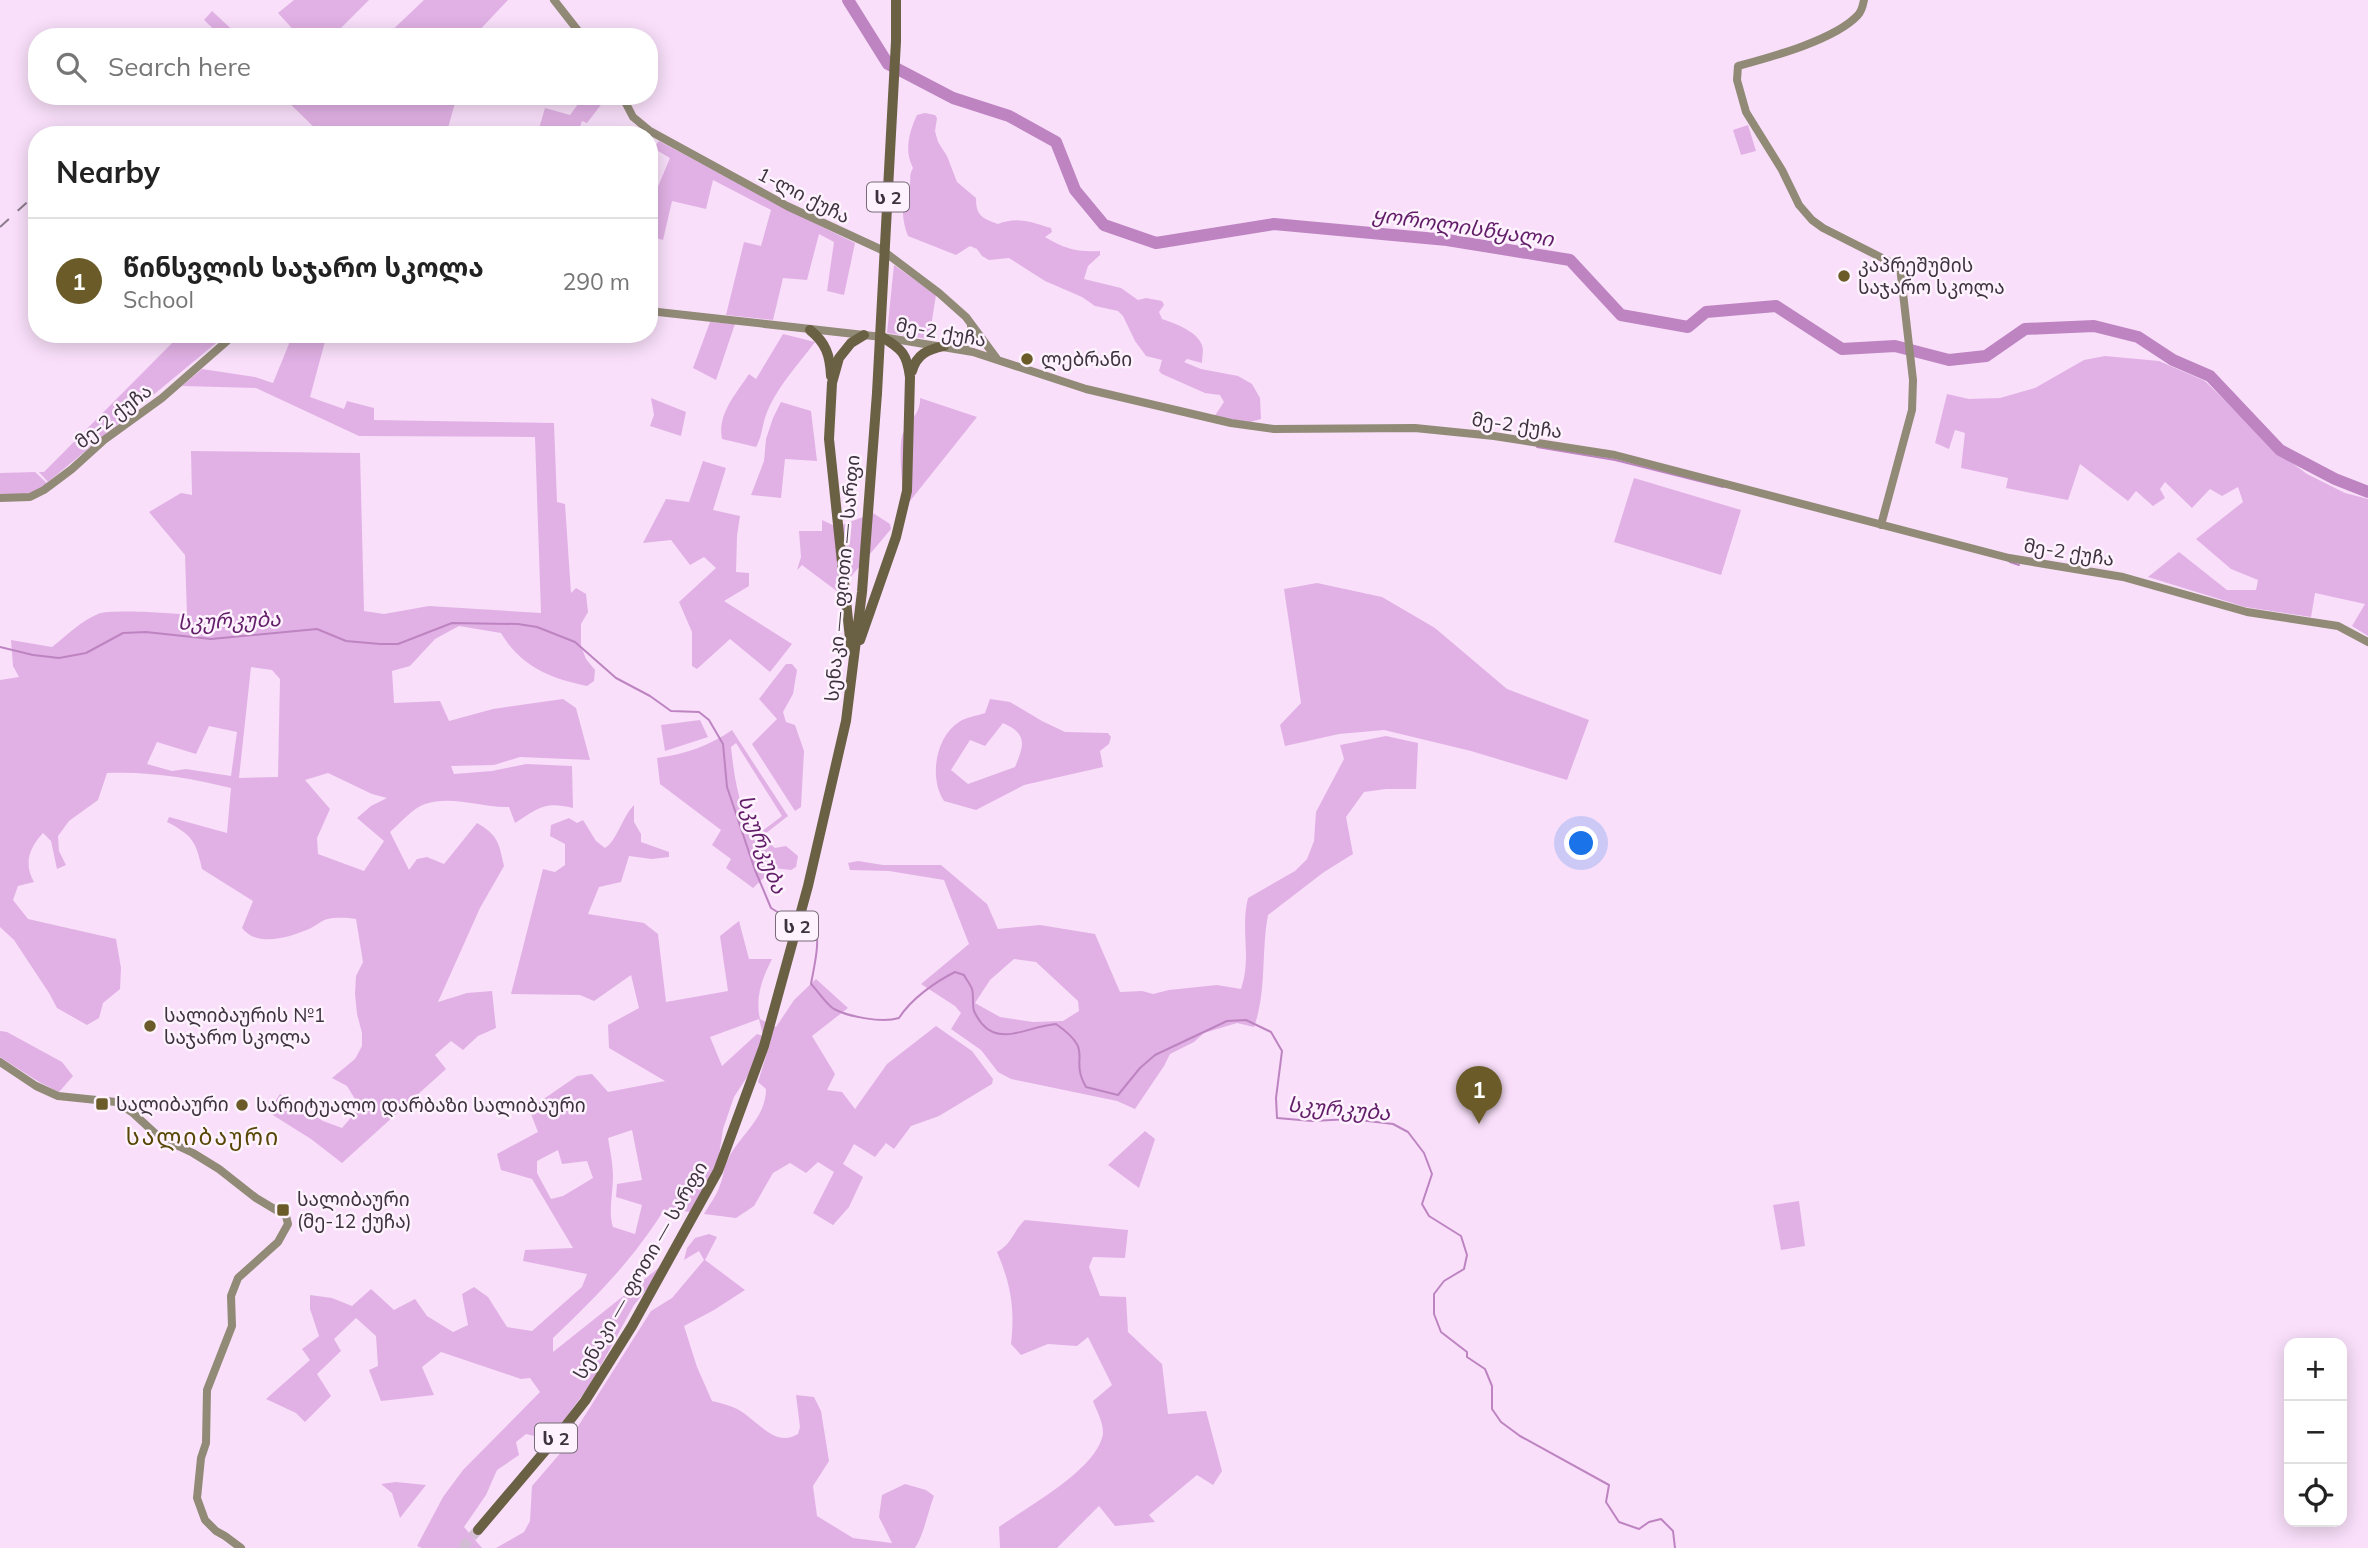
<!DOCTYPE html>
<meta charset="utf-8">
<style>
body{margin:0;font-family:Mulish,"Noto Sans Georgian",sans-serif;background:#f6f6f6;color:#222}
.controls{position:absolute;right:21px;bottom:21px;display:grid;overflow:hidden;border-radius:14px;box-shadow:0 4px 18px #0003}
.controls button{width:63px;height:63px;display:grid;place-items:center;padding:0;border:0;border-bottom:2px solid #e0e0e0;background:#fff;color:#222;font:35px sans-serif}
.you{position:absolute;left:1582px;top:844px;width:24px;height:24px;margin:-18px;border:5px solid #fff;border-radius:50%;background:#1a73e8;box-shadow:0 0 0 10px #1a73e833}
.badge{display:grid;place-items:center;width:46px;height:46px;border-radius:50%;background:#6b5b29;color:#fff;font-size:23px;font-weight:700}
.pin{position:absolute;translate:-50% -58px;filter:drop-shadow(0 2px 4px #0008)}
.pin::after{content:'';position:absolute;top:37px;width:24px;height:21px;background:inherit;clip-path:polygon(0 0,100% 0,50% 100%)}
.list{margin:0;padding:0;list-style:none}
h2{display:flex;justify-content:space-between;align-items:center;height:91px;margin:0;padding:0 28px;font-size:30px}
h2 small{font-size:23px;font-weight:400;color:#767676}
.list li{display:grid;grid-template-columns:46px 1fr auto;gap:21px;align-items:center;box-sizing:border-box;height:126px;padding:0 28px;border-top:2px solid #e0e0e0}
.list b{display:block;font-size:26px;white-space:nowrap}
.list p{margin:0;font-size:23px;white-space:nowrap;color:#767676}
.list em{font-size:23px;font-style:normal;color:#767676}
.icon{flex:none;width:38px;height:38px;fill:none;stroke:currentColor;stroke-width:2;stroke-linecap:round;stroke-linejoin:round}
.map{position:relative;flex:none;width:2368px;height:1548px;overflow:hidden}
.search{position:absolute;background:#fff;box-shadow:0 4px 18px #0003;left:28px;top:28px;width:630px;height:77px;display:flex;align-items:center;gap:18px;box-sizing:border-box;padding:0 24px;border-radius:28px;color:#767676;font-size:26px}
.panel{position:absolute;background:#fff;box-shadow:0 4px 18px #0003;left:28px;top:126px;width:630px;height:217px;border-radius:28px}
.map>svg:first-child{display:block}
.green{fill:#e1b1e5;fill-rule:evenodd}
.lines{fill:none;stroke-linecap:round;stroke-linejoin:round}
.stream{stroke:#bd84c1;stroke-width:2}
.river{stroke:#bd84c1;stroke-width:12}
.highway-tunnel{stroke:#d3bdd4;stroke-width:10;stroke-dasharray:10 5;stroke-linecap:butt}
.secondary{stroke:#918a76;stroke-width:8}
.highway{stroke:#6a6144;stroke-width:10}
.rail{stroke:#8b7a8c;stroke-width:2;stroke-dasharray:12 12;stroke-linecap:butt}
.highway-bridge{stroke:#6a6144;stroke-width:10}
.poi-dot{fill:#6b5b29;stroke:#fdf2fd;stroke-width:2.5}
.labels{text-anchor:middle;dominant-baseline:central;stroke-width:5;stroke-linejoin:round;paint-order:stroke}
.shield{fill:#fdf2fd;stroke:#776c77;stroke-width:2}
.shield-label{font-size:18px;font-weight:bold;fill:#3d333e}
.street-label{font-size:19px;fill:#3d333e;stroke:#fdf2fd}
.poi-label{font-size:19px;fill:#3d333e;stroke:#fdf2fd;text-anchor:start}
.water-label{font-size:21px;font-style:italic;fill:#621d69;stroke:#fdf2fd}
.quarter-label{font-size:23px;letter-spacing:2px;fill:#574604;stroke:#fdf2fd}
</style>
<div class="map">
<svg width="2368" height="1548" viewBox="0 0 2368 1548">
<rect width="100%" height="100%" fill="#f9dffa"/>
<path class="green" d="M 294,0 L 369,0 L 332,37 L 300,37 L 278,13 Z
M 424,0 L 508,0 L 473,37 L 385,37 Z
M 212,11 L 240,37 L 222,37 L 204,20 Z
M 282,96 L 457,96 L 446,135 L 322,135 Z
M 584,96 L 607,97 L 587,123 L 582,121 L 577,135 L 537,135 L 545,108 L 570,115 Z
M 925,113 L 935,115 L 937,118 L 935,131 L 938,142 L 947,156 L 957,182 L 976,198 C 976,216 982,218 998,224 C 1017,216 1032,222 1051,228 L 1052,232 L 1045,237 C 1066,249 1075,252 1100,251 L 1100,255 L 1088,266 L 1084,279 L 1121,288 L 1138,300 L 1146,298 L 1162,301 L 1164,305 L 1159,312 L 1162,319 C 1174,323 1197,331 1202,345 C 1204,350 1202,357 1202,363 L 1187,359 L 1184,362 L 1201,369 L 1238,376 L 1252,384 L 1260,398 L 1261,419 L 1250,422 L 1214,417 L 1224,402 L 1220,395 L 1205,393 L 1162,374 L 1159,371 L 1162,360 L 1146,356 L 1135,341 L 1123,316 L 1118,311 L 1095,306 L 1082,297 L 1045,281 L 1009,258 L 989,260 L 982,256 L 977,249 L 970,246 L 956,255 L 908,236 C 903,224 901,208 905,195 C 907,190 909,190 910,185 C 911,177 909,175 913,168 C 904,151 909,132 917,115 Z
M 1748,125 L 1756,151 L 1741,155 L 1733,130 Z
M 659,141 L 786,209 L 855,243 L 844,295 L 827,291 L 834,242 L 819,234 L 807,280 L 783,278 L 773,320 L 726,315 L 744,242 L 761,246 L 771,210 L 713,180 L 706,209 L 672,201 L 663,240 L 649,236 L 649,208 L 670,158 L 653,148 Z
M 894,265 L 936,295 L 929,339 L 887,333 Z
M 710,322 L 735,324 L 716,380 L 693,368 Z
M 181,334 L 227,334 L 48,482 L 39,472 L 44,472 Z
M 293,334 L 327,334 L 310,397 L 344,409 L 347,401 L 374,408 L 374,420 L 554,423 L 557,502 L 565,504 L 571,593 L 576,588 L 586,594 L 588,612 L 581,624 L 581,646 L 586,659 L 595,670 L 594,681 L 587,686 C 551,679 520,666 501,633 L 459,626 L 435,639 L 410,666 L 392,671 L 394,703 L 440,701 L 449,721 L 493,709 L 563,699 L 576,708 L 590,760 L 520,757 L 494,765 L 451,766 L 454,774 L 492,771 L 526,764 L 572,766 L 573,808 C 544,801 539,808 515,823 L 509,807 C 481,808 453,795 425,804 C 413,808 400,823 390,832 L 409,870 L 417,859 L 427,857 L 444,864 L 477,823 C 498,835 499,843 504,866 L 480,908 L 438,1002 L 467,993 L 492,991 L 496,1028 L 478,1036 L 463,1050 L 451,1041 L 435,1055 L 446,1069 L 342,1163 L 311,1139 L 268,1112 L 280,1094 L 323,1121 L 342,1128 L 360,1107 L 347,1086 L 332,1078 L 355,1059 L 362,1046 L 362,1033 L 357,1014 L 355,994 L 356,976 L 363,962 L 356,919 C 348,918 337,917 328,919 C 322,920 316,926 309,929 C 290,937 257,948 242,928 L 253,901 L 202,869 C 196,841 192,835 167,822 L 169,817 L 227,833 L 231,788 C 192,778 147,771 107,773 L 98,800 L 69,821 L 58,836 L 59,851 L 66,865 L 57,869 L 51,841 L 43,833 C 30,847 23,863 34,882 L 18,886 L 13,900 L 28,919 L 116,939 L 121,968 L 120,989 L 103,1003 L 99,1018 L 87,1025 L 57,1008 L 49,993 L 14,940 L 0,927 L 0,680 L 19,677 L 13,666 L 11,640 L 52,647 C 66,636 81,621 98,614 C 110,609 172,613 187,615 L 185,555 L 149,512 L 181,493 L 192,495 L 191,451 L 360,453 L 364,611 L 384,614 L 429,606 L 541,613 L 535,437 L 359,436 L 256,388 L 182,386 L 202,369 L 255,377 L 273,383 ZM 251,667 L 272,670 L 280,679 L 278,777 L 239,778 ZM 209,726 L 237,732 L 231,776 L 186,769 L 172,771 L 147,764 L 157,742 L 196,754 ZM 328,773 L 372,794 L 387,798 L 371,806 L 357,818 L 384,841 L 364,871 L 318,854 L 317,838 L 330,809 L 305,780 Z
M 783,334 L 815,342 C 798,365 776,388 766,415 C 762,426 762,437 756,447 L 722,439 C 717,414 736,394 749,374 L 756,379 Z
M 2105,356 L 2159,361 L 2205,381 L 2276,451 L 2307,474 L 2345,493 L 2368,499 L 2368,636 L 2352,626 L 2365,604 L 2315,593 L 2311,617 L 2245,607 L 2148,577 L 2179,552 L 2227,590 L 2256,590 L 2258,580 L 2231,569 L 2196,539 L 2243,502 L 2238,487 L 2222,496 L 2210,489 L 2192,508 L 2165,482 L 2160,489 L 2165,498 L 2153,506 L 2136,491 L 2128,501 L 2080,464 L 2068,500 L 2006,488 L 2008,478 L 1961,468 L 1965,433 L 1955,430 L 1949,449 L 1935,443 L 1947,394 L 1969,399 L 2000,398 L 2035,388 L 2084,360 Z
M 651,398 L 686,412 L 681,436 L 650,426 L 654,415 Z
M 920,398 L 977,417 L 906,506 C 902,492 898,445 903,433 C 909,420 921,414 920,398 Z
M 781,402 L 811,411 L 817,461 L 785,459 L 781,498 L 751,495 L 764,461 L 766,439 L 773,418 Z
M 703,461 L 726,468 L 713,510 L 740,516 L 737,536 L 736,572 L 749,573 L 749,586 L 724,601 L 792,644 L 770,672 L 730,639 L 697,669 L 692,666 L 692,632 L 679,602 L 716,568 L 704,557 L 690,565 L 671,540 L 643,543 L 666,499 L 689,502 Z
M 35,472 L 50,486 L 36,495 L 0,498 L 0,473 Z
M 1634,478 L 1741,510 L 1721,575 L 1614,542 Z
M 873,513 L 890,524 L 891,529 L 838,592 L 802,565 L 797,570 L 801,557 L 799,531 L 822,531 L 822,520 L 837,527 Z
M 1317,583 L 1382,597 L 1435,628 L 1507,689 L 1589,720 L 1567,780 L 1471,751 L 1384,730 L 1339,734 L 1285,746 L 1280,725 L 1301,703 L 1284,589 Z
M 786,664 L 792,664 L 797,670 L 793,694 L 783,712 L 786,722 L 795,725 L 804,751 L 801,807 L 795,811 L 752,744 L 777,719 L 759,699 Z
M 990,699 L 1010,702 L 1042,721 L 1065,732 L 1108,733 L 1111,737 L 1109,744 L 1100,751 L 1103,767 L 1024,785 L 976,810 L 944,801 C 929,779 935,737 959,722 C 966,717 977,716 985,713 ZM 1003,723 C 1028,734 1024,745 1015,767 L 968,784 L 951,770 L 970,740 L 985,746 Z
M 700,720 L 708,737 L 665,751 L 661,725 Z
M 732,730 L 788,816 L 761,837 L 775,848 L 786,846 L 798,856 L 796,867 L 791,870 L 774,868 L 753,888 L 726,868 L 731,859 L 712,845 L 721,830 L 660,784 L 657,758 C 686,754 709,746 732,730 ZM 736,743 L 782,816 L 757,835 C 739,814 734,774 731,747 Z
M 1386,736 L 1418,743 L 1416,789 L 1386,789 L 1364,792 L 1346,817 L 1353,854 L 1324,872 L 1268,915 C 1261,952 1267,991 1254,1027 L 1237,1023 L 1204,1033 L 1194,1042 L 1170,1054 L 1164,1066 L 1135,1109 L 1117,1101 L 1011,1079 L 998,1072 L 981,1050 L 951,1029 L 961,1013 L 955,1006 L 921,984 L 969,944 L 944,880 L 889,871 L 850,870 L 848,863 L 858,861 L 883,865 L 941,865 L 987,904 L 998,929 L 1040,925 L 1095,934 L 1120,992 L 1142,991 L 1153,994 L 1169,990 L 1217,985 L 1241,989 C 1252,957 1240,930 1248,898 L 1295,871 L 1307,859 L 1314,841 L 1316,812 L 1344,759 L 1340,745 ZM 1014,959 L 1036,962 L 1078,1001 L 1079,1011 L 1063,1021 L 1033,1022 L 1000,1017 L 975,1003 L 990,980 Z
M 634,805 L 634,822 L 641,834 L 641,842 L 669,852 L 669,857 L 652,859 L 629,856 L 621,882 L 599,887 L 588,914 L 644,923 L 658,934 L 666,1002 L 728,991 L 720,936 L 739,921 L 749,959 L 772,959 C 762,979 755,997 760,1019 L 776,1027 L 794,1000 L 816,979 L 848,1008 L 812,1036 L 835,1074 L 827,1090 L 842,1092 L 855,1109 L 887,1064 L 936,1026 L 972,1051 L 993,1079 L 992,1084 L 939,1116 L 911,1126 L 894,1149 L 886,1143 L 875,1157 L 854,1144 L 843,1164 L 863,1177 L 849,1207 L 833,1225 L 813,1213 L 834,1172 L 818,1162 L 806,1173 L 790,1163 L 773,1173 L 754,1206 L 736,1218 L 704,1214 C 709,1205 717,1195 720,1185 C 724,1177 723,1168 728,1159 C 740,1135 766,1118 766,1089 L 758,1082 L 771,1040 L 734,1097 L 723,1129 L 718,1162 L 693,1212 L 664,1210 C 631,1262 597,1296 553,1338 L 553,1352 L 661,1266 L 660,1273 L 634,1305 L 590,1385 L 555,1432 L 543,1438 L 526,1434 L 516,1442 L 519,1455 L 497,1470 L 486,1495 L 464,1527 L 482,1548 L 496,1548 L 524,1532 L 530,1521 L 532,1486 L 563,1450 L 651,1311 L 672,1298 L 704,1260 L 699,1251 L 684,1260 L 687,1248 L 695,1238 L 709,1234 L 717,1237 L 705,1260 L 745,1290 L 714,1310 L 684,1326 L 697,1367 L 712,1401 C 721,1403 732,1406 739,1410 C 758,1421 775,1448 798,1434 L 800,1427 L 796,1395 L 814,1397 L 821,1411 L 829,1461 L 813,1486 L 817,1516 L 853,1538 L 892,1543 L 879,1517 L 882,1495 L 905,1484 L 926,1490 L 934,1496 C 927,1514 925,1532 915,1548 L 422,1548 L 417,1546 L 443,1497 L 463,1470 L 540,1392 L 530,1378 L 521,1379 L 441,1352 L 422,1367 L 434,1395 L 381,1401 L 369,1370 L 378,1366 L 376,1336 L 356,1318 L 334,1339 L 341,1351 L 317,1374 L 331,1396 L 305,1422 L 296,1413 L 266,1399 L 310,1360 L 302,1349 L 319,1336 L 310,1309 L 310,1295 L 332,1298 L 352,1306 L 371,1289 L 394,1310 L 415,1299 L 427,1316 L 453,1332 L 468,1325 L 462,1294 L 474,1287 L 488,1297 L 507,1327 L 532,1331 L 582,1287 L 587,1274 L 523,1261 L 525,1250 L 573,1248 L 532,1179 L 501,1170 L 497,1154 L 538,1132 L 529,1109 L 577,1076 L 592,1074 L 608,1092 L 665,1081 L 609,1048 L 608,1025 L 639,1008 L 631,975 L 594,1001 L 580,995 L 511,994 L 543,869 L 555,872 L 565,865 L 565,844 L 550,836 L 551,825 L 569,818 L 577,823 L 583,820 L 596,841 L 605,848 C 617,841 622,817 634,805 ZM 759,1019 L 763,1036 L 757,1034 L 722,1066 L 710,1037 ZM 632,1130 L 642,1180 L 617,1184 L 616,1197 L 642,1205 L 635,1234 L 613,1227 C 608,1212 613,1193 613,1177 C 613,1164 610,1150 608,1138 ZM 558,1150 L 562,1164 L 587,1161 L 593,1178 L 563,1196 L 551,1199 L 537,1173 L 537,1161 Z
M 0,1031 L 7,1032 L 62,1062 L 73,1076 L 59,1092 L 39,1082 L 0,1057 Z
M 1145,1131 L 1155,1139 L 1139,1188 L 1108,1165 Z
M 1799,1201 L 1805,1246 L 1781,1250 L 1773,1205 Z
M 1025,1220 L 1128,1230 L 1125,1258 L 1093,1257 L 1089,1267 L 1100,1296 L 1126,1297 L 1128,1332 L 1162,1364 L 1168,1414 L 1206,1411 L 1222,1471 L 1213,1485 L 1197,1475 L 1149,1515 L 1155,1522 L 1115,1526 L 1099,1506 L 1057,1548 L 1000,1548 L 999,1527 C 1027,1507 1092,1472 1102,1438 C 1106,1427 1097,1412 1093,1401 L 1112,1385 L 1088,1337 L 1077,1346 L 1048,1344 L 1021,1355 L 1011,1344 C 1015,1308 1011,1285 997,1252 C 1014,1242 1012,1232 1025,1220 Z
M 396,1482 L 426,1485 L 400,1518 L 392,1493 L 381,1484 Z"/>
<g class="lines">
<path class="stream" d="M 1537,447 L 1615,460 L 1723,487
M 2010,562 L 2019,565
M 0,647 L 33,655 L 59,658 L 86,653 L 123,633 L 146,632 L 211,639 L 317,629 L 346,641 L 380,644 L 398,644 L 452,623 L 518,624 L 537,627 L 575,642 L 616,678 L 650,696 L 671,711 L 699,712 L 709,720 L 723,744 L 727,787 L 755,870 L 771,908 L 779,913 L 794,917
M 803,919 L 813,922 C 822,938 814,966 811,984 C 818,991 826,1004 834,1009 C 849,1017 882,1023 899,1018 C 911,999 935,982 955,972 L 964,975 C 966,979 970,984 972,989 C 974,996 972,1004 974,1011 C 993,1052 1023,1027 1056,1024 C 1097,1053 1068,1056 1086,1087 L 1118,1095 L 1140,1068 L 1155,1055 L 1227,1021 L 1246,1020 L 1271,1032 L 1282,1051 L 1276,1098 L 1277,1118 L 1312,1121 L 1351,1119 L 1393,1124 L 1408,1132 L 1424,1153 L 1432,1174 L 1422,1204 L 1429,1216 L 1461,1236 L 1467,1255 L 1464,1269 L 1444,1281 L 1434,1294 L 1434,1314 L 1441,1332 L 1467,1352 L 1467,1357 L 1485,1369 L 1492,1386 L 1492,1409 L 1501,1422 L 1520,1436 L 1609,1485 L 1606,1502 L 1619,1522 L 1639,1529 L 1649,1522 L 1661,1519 L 1673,1531 L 1675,1548"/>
<path class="river" d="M 848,0 L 888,64 L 953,98 L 1009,116 L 1056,142 L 1075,190 L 1104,225 L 1156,243 L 1274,224 L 1447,240 L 1570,260 L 1621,315 L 1688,327 L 1706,312 L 1776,306 L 1842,349 L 1895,346 L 1949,360 L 1986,356 L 2025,329 L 2094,326 L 2138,337 L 2173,360 L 2210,376 L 2280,450 L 2335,479 L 2368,492"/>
<path class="highway-tunnel" d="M 462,1548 L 478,1530"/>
<path class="secondary" d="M 554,0 L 583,37
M 1864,0 C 1863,5 1862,11 1858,15 C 1835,40 1771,57 1738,66 L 1737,80 L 1746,112 L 1782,170 L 1799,205 L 1812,220 L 1823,228 L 1900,267 L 1913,380 L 1912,410 L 1881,525
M 622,96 L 633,117 L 650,131 L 787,206 L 882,250 L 939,293 L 966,317 L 997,359
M 649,311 L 882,337 L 973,352 L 1086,389 L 1231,423 L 1274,429 L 1415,428 L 1494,436 L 1615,455 L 2009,558 L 2123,577 L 2247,612 L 2338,626 L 2368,642
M 962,350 L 971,340 L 971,325
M 0,498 L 30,497 L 44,490 L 72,469 L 104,440 L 162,398 L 235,334
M 0,1062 L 36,1086 L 58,1096 L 116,1102 L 133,1113 L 159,1137 L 193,1153 L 219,1169 L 256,1198 L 286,1216 L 288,1224 L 278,1242 L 238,1278 L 231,1296 L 232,1326 L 207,1390 L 206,1443 L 201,1458 L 197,1498 L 205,1520 L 216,1531 L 225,1536 L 241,1548"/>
<path class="highway" d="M 810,330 C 826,343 830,355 831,376
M 912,371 C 917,354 927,350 944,346
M 860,640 L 896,537 L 907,491 L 910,377 C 907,354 902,349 882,337
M 851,648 L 829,439 L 832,383 L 839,358 L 851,343 L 864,335
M 478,1530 L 556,1438 L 585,1401 L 632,1326 L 718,1171 L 764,1046 L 808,886 L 846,721 L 862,592 L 877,393"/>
<path class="rail" d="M 0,227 L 35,195"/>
<path class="highway-bridge" d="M 877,393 L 896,41 L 896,0"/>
</g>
<g class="poi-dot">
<circle cx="1844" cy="276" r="7"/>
<circle cx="1027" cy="359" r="7"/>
<circle cx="150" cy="1026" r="7"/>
<rect x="95" y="1097" width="14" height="14" rx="3.5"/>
<circle cx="242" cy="1105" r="7"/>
<rect x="276" y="1203" width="14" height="14" rx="3.5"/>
</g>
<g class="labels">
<g class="shield">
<rect x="867" y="182.5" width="42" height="29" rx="5"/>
<rect x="776" y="911.5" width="42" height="29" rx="5"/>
<rect x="535" y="1423.5" width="42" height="29" rx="5"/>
</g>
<g class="shield-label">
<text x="888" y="197">ს 2</text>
<text x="797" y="926">ს 2</text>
<text x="556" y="1438">ს 2</text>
</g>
<g class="street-label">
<text transform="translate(804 195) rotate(27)">1-ლი ქუჩა</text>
<text transform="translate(941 332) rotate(10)">მე-2 ქუჩა</text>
<text transform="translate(113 416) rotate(-38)">მე-2 ქუჩა</text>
<text transform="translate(1517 425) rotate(8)">მე-2 ქუჩა</text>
<text transform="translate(2069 552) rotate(9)">მე-2 ქუჩა</text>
<text transform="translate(842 578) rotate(-85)">სენაკი — ფოთი — სარფი</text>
<text transform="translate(640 1270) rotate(-60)">სენაკი — ფოთი — სარფი</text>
</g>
<g class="poi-label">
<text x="1858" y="265">კაპრეშუმის<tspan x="1858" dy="22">საჯარო სკოლა</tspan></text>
<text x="1041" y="359">ლებრანი</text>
<text x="164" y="1015">სალიბაურის №1<tspan x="164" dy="22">საჯარო სკოლა</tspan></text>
<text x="116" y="1104">სალიბაური</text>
<text x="256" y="1105">სარიტუალო დარბაზი სალიბაური</text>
<text x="297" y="1199">სალიბაური<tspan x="297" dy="22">(მე-12 ქუჩა)</tspan></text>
</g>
<g class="water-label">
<text transform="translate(1463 226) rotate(8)">ყოროლისწყალი</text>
<text transform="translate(229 620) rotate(-2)">სკურკუბა</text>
<text transform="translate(763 844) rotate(70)">სკურკუბა</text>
<text transform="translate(1339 1108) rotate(5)">სკურკუბა</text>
</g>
<g class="quarter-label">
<text x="203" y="1136">სალიბაური</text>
</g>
</g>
</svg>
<div class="controls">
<button>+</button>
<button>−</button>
<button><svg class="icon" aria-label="locate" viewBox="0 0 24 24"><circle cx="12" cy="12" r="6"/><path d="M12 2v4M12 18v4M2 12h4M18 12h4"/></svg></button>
</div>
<div class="you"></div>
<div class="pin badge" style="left:1479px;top:1124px">1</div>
<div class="search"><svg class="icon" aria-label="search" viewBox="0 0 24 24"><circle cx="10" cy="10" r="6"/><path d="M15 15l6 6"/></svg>Search here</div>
<section class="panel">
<h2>Nearby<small></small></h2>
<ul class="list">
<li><span class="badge">1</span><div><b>წინსვლის საჯარო სკოლა</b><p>School</p></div><em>290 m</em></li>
</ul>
</section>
</div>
